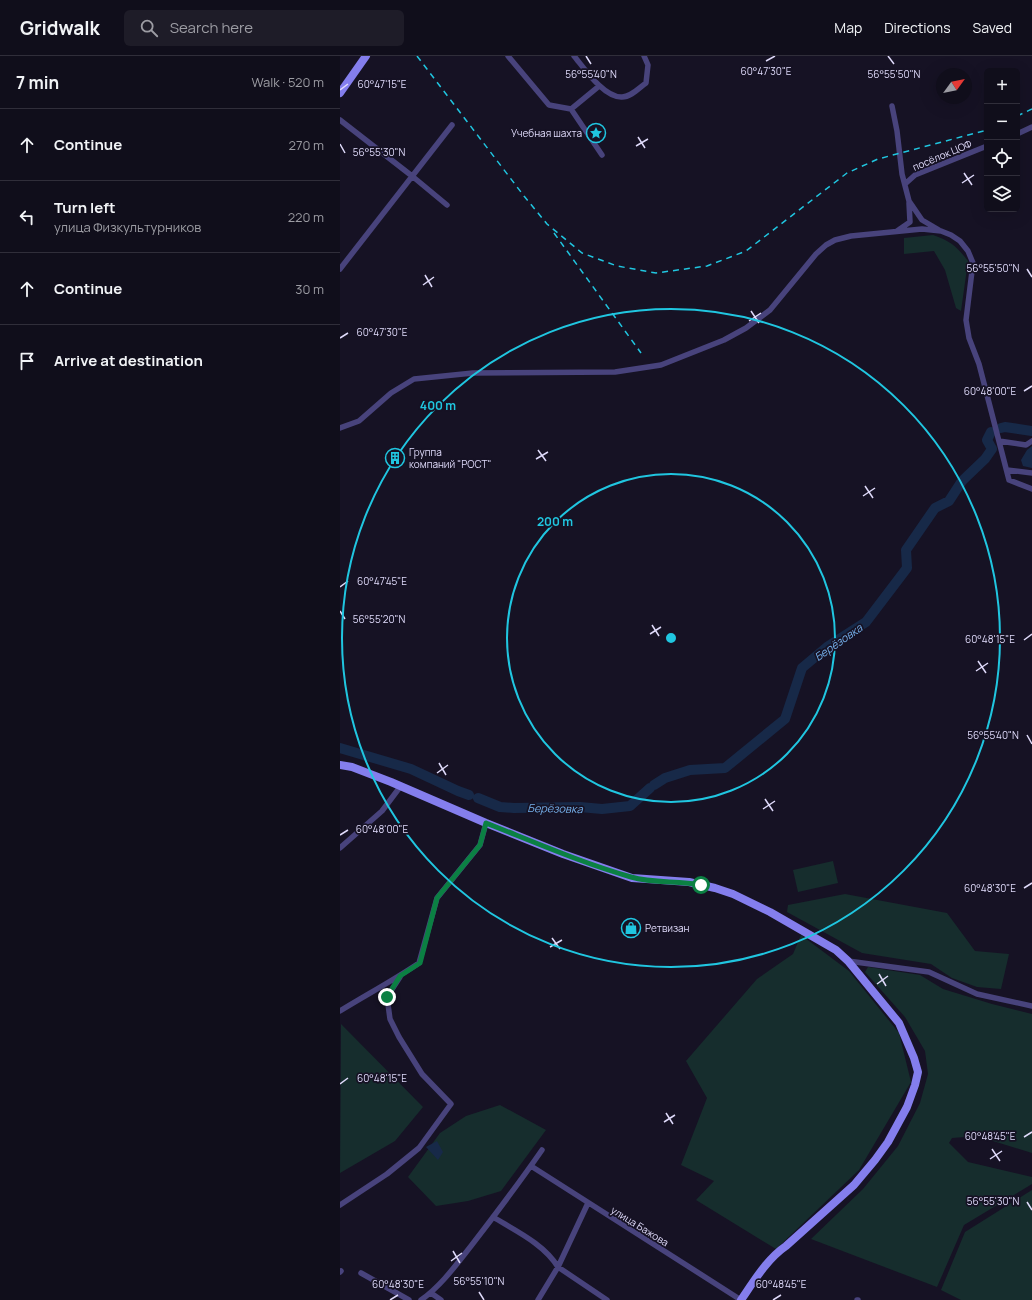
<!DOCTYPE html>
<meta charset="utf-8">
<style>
body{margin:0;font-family:Manrope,sans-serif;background:#1e1c28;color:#f1f3f6}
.controls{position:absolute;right:12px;top:12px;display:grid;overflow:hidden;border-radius:6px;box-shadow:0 4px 16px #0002}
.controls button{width:36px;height:36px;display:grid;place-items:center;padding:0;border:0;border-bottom:1px solid #302e3a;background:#100e1b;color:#f1f3f6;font:20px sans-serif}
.compass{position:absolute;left:596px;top:12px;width:36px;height:36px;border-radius:50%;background:#100e1b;box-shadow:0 4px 16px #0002;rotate:57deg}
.stop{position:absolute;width:12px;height:12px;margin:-9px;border:3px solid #0b8043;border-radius:50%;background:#fff}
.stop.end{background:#0b8043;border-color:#fff;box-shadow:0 1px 4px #0008}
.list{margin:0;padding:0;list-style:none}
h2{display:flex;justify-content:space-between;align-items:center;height:52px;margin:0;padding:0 16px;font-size:17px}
h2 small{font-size:13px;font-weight:400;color:#9c9ca3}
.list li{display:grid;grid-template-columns:26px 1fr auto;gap:12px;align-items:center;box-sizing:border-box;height:72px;padding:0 16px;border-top:1px solid #302e3a}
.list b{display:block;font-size:15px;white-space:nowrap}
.list p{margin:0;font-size:13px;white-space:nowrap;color:#9c9ca3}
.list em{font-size:13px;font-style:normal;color:#9c9ca3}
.icon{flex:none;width:22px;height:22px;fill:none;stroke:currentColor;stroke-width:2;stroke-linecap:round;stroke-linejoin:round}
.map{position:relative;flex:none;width:692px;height:1244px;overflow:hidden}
header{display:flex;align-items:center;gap:24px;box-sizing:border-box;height:56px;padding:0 20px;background:#100e1b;border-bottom:1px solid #302e3a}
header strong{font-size:19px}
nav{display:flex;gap:22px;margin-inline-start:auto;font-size:14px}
.search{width:280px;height:36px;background:#1e1c28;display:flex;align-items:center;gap:10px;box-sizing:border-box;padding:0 14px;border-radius:6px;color:#9c9ca3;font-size:15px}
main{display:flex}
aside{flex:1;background:#100e1b}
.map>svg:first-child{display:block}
.green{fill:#162d2d}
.water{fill:#172948}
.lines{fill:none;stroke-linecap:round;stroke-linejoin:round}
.river{stroke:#172948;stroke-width:10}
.street{stroke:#48437c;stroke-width:5.5}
.secondary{stroke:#847eed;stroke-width:8}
.rail{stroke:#20c6e0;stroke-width:1.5;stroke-dasharray:6 5;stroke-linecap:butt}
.route{stroke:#0b8043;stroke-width:5}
.ticks{fill:none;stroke:#dfdafa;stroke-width:1.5}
.ring{fill:none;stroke:#20c6e0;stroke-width:2}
.labels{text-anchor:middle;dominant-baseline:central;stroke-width:3.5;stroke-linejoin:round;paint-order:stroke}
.poi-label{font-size:10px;fill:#dfdafa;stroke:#161224;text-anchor:start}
.street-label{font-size:10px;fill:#dfdafa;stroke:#161224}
.water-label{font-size:11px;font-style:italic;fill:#76b1ec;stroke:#161224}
.ticks-label{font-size:10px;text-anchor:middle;fill:#dfdafa;stroke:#161224;stroke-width:3.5;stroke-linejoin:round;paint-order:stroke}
.centre{fill:#20c6e0;stroke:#161224;stroke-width:2}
.ring-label{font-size:12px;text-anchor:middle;font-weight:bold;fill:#20c6e0;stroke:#161224;stroke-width:3.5;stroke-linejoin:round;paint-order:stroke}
</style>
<header>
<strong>Gridwalk</strong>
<div class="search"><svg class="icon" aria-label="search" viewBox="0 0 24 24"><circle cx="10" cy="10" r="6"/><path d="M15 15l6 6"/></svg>Search here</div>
<nav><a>Map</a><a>Directions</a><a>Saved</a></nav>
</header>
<main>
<aside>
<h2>7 min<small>Walk · 520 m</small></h2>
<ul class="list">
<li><svg class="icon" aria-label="ahead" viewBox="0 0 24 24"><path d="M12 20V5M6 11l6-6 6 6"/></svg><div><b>Continue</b></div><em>270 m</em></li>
<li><svg class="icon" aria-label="left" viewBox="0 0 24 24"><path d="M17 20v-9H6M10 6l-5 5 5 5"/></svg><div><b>Turn left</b><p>улица Физкультурников</p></div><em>220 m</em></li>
<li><svg class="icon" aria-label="ahead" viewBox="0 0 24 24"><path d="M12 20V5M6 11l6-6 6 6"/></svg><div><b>Continue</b></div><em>30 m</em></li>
<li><svg class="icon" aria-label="arrive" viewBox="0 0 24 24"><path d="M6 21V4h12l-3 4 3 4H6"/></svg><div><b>Arrive at destination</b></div></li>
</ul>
</aside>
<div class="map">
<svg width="692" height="1244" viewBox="0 0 692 1244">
<rect width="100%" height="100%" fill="#161224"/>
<path class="green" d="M 593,179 C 611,185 617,191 628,205 L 621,255 L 616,252 L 605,214 L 594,195 L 564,198 L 564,182 Z
M 493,805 L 498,827 L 458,836 L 453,814 Z
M 505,838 L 607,857 L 635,895 L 669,898 L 661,933 L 637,931 L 612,922 L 591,908 L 522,897 L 447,856 L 448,849 Z
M 461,879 L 509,915 L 559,977 L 571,1026 L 519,1114 L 436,1193 L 356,1144 L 374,1125 L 341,1109 L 367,1042 L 346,1005 L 417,923 L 453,898 Z
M 528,911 L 580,919 L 603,933 L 652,948 L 692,958 L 692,1097 L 637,1080 L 612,1082 L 609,1087 L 628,1106 L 692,1121 L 692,1128 L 624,1169 L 597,1231 L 471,1183 L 523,1133 L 558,1090 L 580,1047 L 588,1018 L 585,995 L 565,961 L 525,916 Z
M 1,968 L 83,1051 L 55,1085 L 0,1117 Z
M 160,1049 L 206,1074 L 161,1135 L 128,1145 L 96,1150 L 68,1121 L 100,1077 L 126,1060 Z
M 692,1134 L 692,1244 L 621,1244 L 601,1234 L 625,1176 Z"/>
<path class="water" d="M 692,390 L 692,412 L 683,410 L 681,404 L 687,394 Z
M 97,1085 L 103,1096 L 98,1104 L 86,1091 Z"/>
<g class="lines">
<path class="river" d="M 661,372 L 665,371 L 692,375
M 0,692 L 71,713 L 118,735 L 129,739
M 314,729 L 325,722 L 350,714 L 385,712 L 445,663 L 462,612 L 487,591 L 526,566 L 567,512 L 566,494 L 595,452 L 609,445 L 622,425 L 645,403 L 652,393 L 647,384 L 651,376
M 138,742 L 160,751 L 174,752 L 240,751 L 262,753 L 290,750 L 310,732"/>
<path class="street" d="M 168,0 L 209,49 L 231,53 L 262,99
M 234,0 C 244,12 264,42 282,41 C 291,41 299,32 306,27 L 308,9 L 304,0
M 552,50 L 557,75 L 562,118 L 569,145 L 582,164 L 599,174
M 231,53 L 259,30
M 0,64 L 72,120 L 107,149
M 677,78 L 692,71
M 565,128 L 575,119 L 647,90
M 557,175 L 570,166 L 569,147
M 0,213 L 112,69
M 0,372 L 19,365 L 51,337 L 74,323 L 133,317 L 275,316 L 321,309 L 384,284 L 406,272 L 430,254 L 476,198 L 486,189 L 495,184 L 511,180 L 582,173 L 601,175 L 611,179 L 620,185 L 628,195 L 633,207 L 626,264 L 629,282 L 639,308 L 669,424 L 692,433
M 659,385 L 686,389 L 692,385
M 667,414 L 692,417
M 0,792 L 42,755 L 60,731
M 508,905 L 589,916 L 637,938 L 692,950
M 0,955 C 26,939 54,924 79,907 L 97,842 L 140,789 L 146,767
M 191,1110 L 401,1244
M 0,1149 L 47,1118 L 79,1092 L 111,1048 L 82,1018 L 59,981 L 50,963 L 47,941 L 60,921
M 153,1161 C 176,1175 204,1188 218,1211 L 267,1244
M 0,1216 L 1,1215
M 21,1217 L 69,1244
M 91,1237 L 101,1244
M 81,1244 C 101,1230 116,1209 131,1190 C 155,1159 179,1127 202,1094
M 198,1244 L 218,1211 L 248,1147
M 517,1244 L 518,1244"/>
<path class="secondary" d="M 0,37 L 26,0
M 0,709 L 12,711 L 51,726 L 146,767 L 223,798 L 292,822 L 349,826 L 375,832 L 393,838 L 430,856 L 496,894 L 508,905 L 559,967 L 574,1002 L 578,1016 L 575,1029 L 567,1051 L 548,1086 L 535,1104 L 514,1129 L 446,1190 C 427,1203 414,1225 401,1244"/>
<path class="rail" d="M 77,0 L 184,140 L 207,168 L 242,197 L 277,210 L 316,217 L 367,210 L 406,195 L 507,117 L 538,103 L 647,74
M 677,60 L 692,53
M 214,177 L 301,297"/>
</g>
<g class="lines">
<path class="route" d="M 47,941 L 60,920 L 80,907 L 97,842 L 140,789 L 146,767 C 194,786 242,807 291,821 C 314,828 338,824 361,829"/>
</g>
<path class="ticks" d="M 246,0 L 251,8M 548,0 L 554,8M 426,5 L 435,0M 0,34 L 8,28M 298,81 L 305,92M 0,88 L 5,97M 296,90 L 308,83M 624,117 L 632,129M 622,127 L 634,119M 687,213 L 692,221M 85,219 L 92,231M 83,229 L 94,221M 411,255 L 419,267M 409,265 L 421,257M 0,282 L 8,277M 684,335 L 692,330M 198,394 L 206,405M 196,403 L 208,396M 525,430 L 533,442M 523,440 L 535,432M 0,531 L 8,525M 0,555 L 5,563M 312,569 L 319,580M 310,578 L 321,571M 684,584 L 692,578M 638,605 L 646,617M 636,615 L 648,607M 687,679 L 692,688M 99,707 L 106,719M 97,717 L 108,709M 425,743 L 433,755M 423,753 L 435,745M 0,779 L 8,774M 684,832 L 692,827M 212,882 L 220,893M 210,891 L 222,884M 539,918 L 546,930M 537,928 L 548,920M 0,1028 L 8,1022M 326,1057 L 333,1068M 324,1066 L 335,1059M 684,1081 L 692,1076M 652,1093 L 660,1105M 650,1103 L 662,1095M 687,1146 L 692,1154M 113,1195 L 120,1207M 111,1205 L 122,1197M 139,1236 L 144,1244M 50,1244 L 58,1239M 433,1244 L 441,1239"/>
<g class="ring">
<circle cx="331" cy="582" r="164"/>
<circle cx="331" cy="582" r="329"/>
</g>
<defs>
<g id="sight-ring" transform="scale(1)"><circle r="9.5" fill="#161224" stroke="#20c6e0" stroke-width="1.5"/><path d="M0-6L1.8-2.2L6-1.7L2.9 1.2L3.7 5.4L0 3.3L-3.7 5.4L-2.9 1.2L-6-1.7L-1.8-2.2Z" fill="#20c6e0"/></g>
<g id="building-ring" transform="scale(1)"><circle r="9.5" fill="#161224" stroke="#20c6e0" stroke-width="1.5"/><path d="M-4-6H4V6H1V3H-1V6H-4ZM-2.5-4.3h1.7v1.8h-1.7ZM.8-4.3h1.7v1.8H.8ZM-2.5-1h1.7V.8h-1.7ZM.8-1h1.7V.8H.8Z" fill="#20c6e0"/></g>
<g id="shop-ring" transform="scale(1)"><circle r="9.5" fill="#161224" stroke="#20c6e0" stroke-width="1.5"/><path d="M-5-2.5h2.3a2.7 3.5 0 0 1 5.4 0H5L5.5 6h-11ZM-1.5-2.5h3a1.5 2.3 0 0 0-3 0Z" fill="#20c6e0"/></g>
</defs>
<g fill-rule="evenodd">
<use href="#sight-ring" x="256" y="77"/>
<use href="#building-ring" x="55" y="402"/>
<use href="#shop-ring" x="291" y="872"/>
</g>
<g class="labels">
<g class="poi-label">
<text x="242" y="77" text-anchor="end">Учебная шахта</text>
<text x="69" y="396">Группа<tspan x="69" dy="12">компаний "РОСТ"</tspan></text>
<text x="305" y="872">Ретвизан</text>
</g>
<g class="street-label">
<text transform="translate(602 99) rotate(-23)">посёлок ЦОФ</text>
<text transform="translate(300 1170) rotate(32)">улица Бажова</text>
</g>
<g class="water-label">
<text transform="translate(498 586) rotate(-35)">Берёзовка</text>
<text transform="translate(215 752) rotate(1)">Берёзовка</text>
</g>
</g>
<g class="ticks-label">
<text x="426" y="19">60°47'30"E</text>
<text x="554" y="22">56°55'50"N</text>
<text x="251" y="22">56°55'40"N</text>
<text x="42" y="32">60°47'15"E</text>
<text x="39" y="100">56°55'30"N</text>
<text x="653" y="216">56°55'50"N</text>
<text x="42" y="280">60°47'30"E</text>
<text x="650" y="339">60°48'00"E</text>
<text x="42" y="529">60°47'45"E</text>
<text x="39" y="567">56°55'20"N</text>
<text x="650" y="587">60°48'15"E</text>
<text x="653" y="683">56°55'40"N</text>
<text x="42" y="777">60°48'00"E</text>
<text x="650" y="836">60°48'30"E</text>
<text x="42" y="1026">60°48'15"E</text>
<text x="650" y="1084">60°48'45"E</text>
<text x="653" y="1149">56°55'30"N</text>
<text x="139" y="1229">56°55'10"N</text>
<text x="58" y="1232">60°48'30"E</text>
<text x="441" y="1232">60°48'45"E</text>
</g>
<circle cx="331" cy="582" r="6" class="centre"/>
<g class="ring-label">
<text x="98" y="354">400 m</text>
<text x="215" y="470">200 m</text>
</g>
</svg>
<div class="controls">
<button>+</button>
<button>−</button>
<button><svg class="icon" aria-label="locate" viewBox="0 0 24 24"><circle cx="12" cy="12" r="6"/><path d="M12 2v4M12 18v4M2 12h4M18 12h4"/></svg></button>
<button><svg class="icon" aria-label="layers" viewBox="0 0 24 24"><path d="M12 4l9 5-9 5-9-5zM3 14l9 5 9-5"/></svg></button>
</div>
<svg class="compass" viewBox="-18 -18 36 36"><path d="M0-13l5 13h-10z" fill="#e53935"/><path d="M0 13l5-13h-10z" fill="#9c9ca3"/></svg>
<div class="stop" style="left:361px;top:829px"></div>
<div class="stop end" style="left:47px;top:941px"></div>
</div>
</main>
